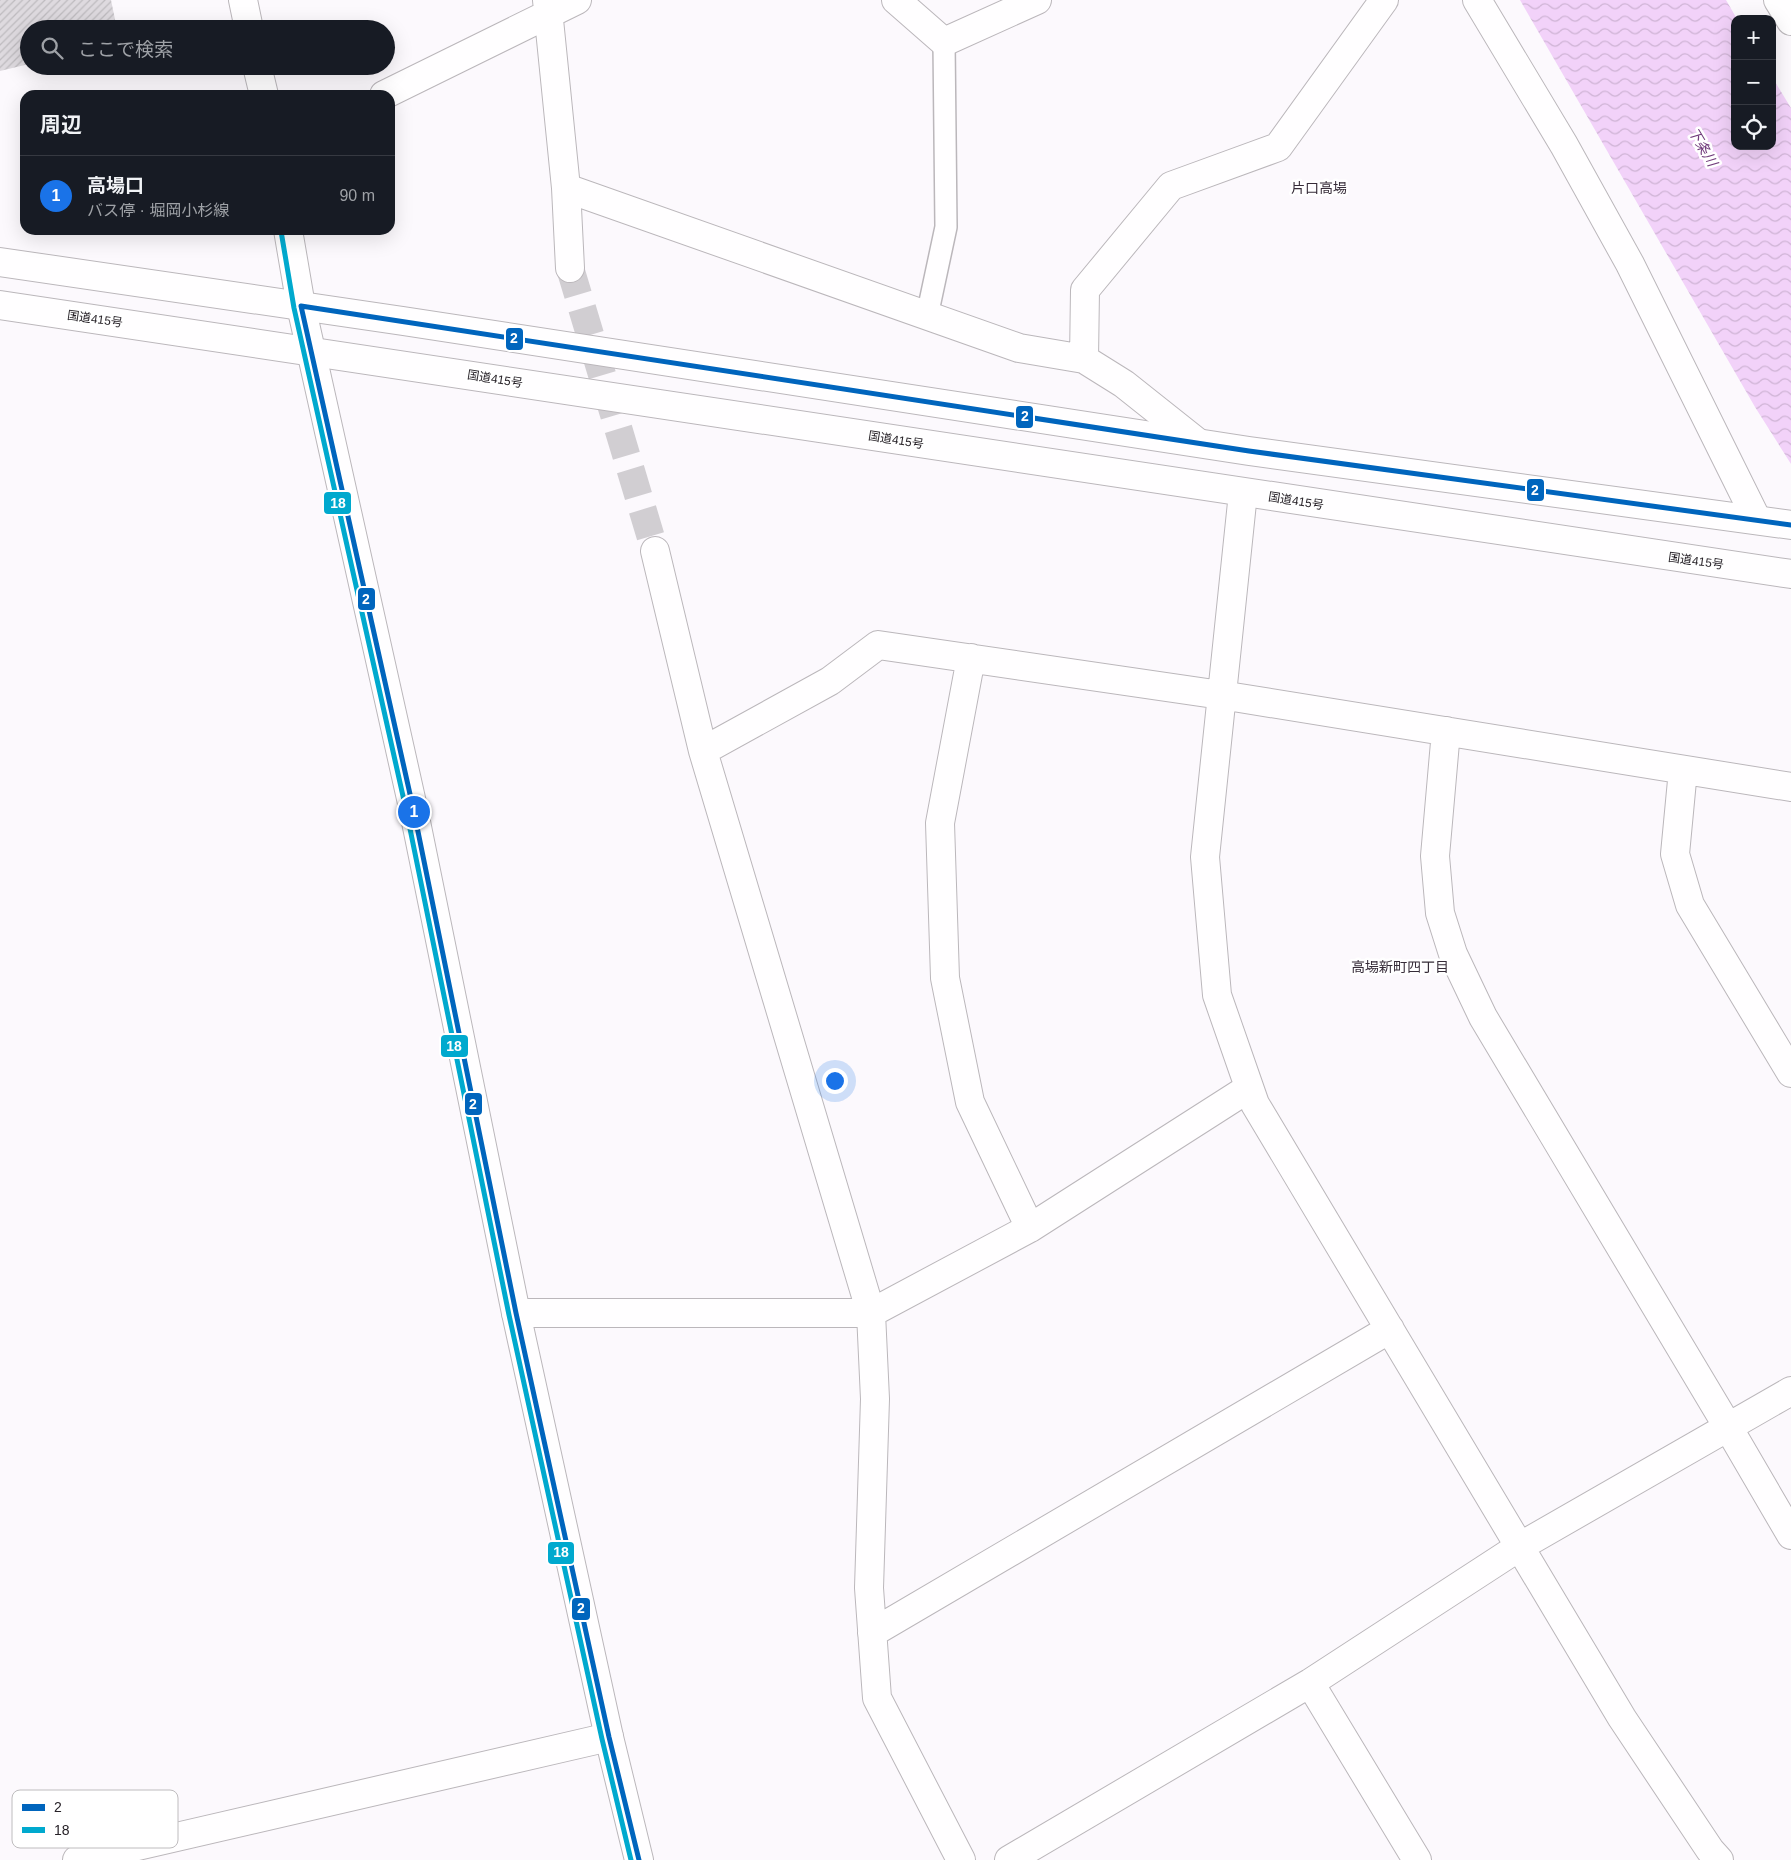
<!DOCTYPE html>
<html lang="ja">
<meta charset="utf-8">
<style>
body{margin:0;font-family:Arial,"Noto Sans JP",sans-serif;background:#20242c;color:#f1f3f6}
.controls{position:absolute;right:15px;top:15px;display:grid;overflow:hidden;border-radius:10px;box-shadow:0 5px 20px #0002}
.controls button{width:45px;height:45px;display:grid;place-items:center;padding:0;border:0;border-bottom:1px solid #363941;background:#171b24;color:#f1f3f6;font:25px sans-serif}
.you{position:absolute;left:834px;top:1080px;width:18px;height:18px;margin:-12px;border:4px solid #fff;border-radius:50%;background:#1a73e8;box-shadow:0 0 0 8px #1a73e833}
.badge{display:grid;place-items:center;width:32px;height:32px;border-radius:50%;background:#1a73e8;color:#fff;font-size:16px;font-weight:700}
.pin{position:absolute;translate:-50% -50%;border:2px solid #fff;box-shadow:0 1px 5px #0006}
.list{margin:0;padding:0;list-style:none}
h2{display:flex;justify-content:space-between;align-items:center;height:65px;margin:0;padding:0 20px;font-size:21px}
h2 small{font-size:16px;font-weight:400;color:#9ea1a6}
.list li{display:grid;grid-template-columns:32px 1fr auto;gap:15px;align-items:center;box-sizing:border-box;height:80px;padding:0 20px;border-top:1px solid #363941}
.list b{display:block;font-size:19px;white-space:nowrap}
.list p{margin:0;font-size:16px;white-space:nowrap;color:#9ea1a6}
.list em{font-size:16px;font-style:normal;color:#9ea1a6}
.icon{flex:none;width:28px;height:28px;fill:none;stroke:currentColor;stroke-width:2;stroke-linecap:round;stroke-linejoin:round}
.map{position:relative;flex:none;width:1791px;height:1860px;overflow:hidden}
.search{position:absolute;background:#171b24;box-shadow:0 5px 20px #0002;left:20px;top:20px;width:375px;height:55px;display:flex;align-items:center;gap:12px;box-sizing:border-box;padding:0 18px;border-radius:28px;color:#9ea1a6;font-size:19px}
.panel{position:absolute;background:#171b24;box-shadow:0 5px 20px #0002;left:20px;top:90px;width:375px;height:145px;border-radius:15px}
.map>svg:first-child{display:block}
.water{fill:url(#water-waves)}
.building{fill:url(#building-hatch)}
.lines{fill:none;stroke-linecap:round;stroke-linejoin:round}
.street-tunnel{stroke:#d1ced2;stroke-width:28;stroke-dasharray:28 14;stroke-linecap:butt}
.lane-casing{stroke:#bbb7bb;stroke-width:24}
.street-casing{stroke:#bbb7bb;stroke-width:30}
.secondary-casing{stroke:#bbb7bb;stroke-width:30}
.highway-casing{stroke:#bbb7bb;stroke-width:30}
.lane{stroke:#fffeff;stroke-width:21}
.street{stroke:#fffeff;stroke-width:28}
.secondary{stroke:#fffeff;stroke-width:28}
.highway{stroke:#fffeff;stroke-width:28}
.bus-1-casing{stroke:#fff;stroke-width:9}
.bus-2-casing{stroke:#fff;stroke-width:9}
.bus-1{stroke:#0065bd;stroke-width:5}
.bus-2{stroke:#00a9ce;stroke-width:5}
.labels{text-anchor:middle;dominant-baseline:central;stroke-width:5;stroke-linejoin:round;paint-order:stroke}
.street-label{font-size:12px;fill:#262127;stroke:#fff}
.water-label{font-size:14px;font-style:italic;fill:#713c7c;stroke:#fff}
.neighbourhood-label{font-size:14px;fill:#362c38;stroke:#fff}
.key{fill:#fff;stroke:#bebcbe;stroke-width:1}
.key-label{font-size:14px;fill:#262127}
.line-badge{stroke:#fff;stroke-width:2}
.badge-label{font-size:14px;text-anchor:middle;font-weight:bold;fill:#fff}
</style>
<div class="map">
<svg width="1791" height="1860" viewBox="0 0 1791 1860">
<defs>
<pattern id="water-waves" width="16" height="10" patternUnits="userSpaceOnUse" patternTransform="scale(1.25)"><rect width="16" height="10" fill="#f2d2f9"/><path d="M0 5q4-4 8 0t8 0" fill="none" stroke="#cfb4d5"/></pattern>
<pattern id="building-hatch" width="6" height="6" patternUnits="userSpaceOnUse" patternTransform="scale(1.25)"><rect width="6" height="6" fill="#dedadf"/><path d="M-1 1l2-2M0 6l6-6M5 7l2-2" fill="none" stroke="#bebbbf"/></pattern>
</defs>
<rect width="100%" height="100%" fill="#fcf9fd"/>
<path class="water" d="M 1520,0 L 1726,0 L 1737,19 L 1735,19 L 1735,146 L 1772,146 L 1772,77 L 1791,108 L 1791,464 L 1755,407 Z"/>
<path class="building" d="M 0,0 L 111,0 L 117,29 L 29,29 L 29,64 L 0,71 Z"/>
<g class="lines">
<path class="street-tunnel" d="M 570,268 L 655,551"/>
<g class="lane-casing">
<path id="lane" d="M 927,316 L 946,227 L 944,42"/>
</g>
<g class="street-casing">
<path id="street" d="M 547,0 L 566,188 L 570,268
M 896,0 L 944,42 L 1037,0
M 1477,0 L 1564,145 L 1630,264 L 1757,520
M 1778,0 L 1791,21
M 384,95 L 577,0
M 566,188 L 1019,348 L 1084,359 L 1124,384 L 1197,442
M 1084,359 L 1085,290 L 1171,186 L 1278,147 L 1384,0
M 1243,493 L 1205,857 L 1217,995 L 1255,1104 L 1622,1718 L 1710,1850 L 1719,1860
M 655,551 L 703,751 L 871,1313 L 875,1399 L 869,1588 L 877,1698 L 961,1860
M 971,658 L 940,823 L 945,978 L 970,1102 L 1030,1228
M 1446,731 L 1435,856 L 1440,913 L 1453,954 L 1483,1017 L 1728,1427 L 1791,1535
M 703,751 L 830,681 L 878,645 L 1221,695 L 1791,787
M 1683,770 L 1675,854 L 1690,905 L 1791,1073
M 516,1313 L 871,1313 L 1030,1228 L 1249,1088
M 872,1633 L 1390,1329
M 1310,1683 L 1417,1860
M 77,1860 L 609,1737
M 1009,1860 L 1310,1683 L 1519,1547 L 1791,1391"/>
</g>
<g class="secondary-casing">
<path id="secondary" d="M 243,0 L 249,29
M 257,66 L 264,95
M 288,230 L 301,306 L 414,812 L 516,1313 L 609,1737 L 639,1860"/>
</g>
<g class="highway-casing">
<path id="highway" d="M 0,262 L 403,321 L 1249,451 L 1791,525
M 0,305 C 597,393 1193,489 1791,574"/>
</g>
<use href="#lane" class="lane"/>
<use href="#street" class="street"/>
<use href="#secondary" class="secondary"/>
<use href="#highway" class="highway"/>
<g class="bus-1-casing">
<path id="bus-1" d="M 639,1860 L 609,1737 L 516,1313 L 414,812 L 301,306 L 1249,451 L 1791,525"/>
</g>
<g class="bus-2-casing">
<path id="bus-2" d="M 281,231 L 294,308 L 407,814 L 509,1315 L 602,1739 L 631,1860"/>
</g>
<use href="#bus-1" class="bus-1"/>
<use href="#bus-2" class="bus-2"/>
</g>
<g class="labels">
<g class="street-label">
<text transform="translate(95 319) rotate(8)">国道415号</text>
<text transform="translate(495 379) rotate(9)">国道415号</text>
<text transform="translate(896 440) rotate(9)">国道415号</text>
<text transform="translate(1296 501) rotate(9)">国道415号</text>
<text transform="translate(1696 561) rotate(8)">国道415号</text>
</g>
<g class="water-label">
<text transform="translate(1703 147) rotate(59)">下条川</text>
</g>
<g class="neighbourhood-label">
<text x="1319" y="188">片口高場</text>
<text x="1400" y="967">高場新町四丁目</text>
</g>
</g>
<rect x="12" y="1790" width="166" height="58" rx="8" class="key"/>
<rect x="22" y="1804" width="23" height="7" fill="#0065bd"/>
<rect x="22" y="1827" width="23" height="6" fill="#00a9ce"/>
<g class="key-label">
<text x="54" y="1812">2</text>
<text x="54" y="1835">18</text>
</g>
<g class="line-badge">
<rect x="505" y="327" width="19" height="24" rx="5" fill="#0065bd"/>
<rect x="1015" y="405" width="19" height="24" rx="5" fill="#0065bd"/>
<rect x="1526" y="478" width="19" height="24" rx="5" fill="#0065bd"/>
<rect x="323" y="491" width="29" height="24" rx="5" fill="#00a9ce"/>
<rect x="357" y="587" width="19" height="24" rx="5" fill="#0065bd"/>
<rect x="440" y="1034" width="29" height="24" rx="5" fill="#00a9ce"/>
<rect x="464" y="1092" width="19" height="24" rx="5" fill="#0065bd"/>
<rect x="547" y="1541" width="28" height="24" rx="5" fill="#00a9ce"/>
<rect x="571" y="1597" width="20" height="24" rx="5" fill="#0065bd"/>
</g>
<g class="badge-label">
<text x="514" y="343">2</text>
<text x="1025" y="421">2</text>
<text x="1535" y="495">2</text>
<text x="338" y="508">18</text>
<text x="366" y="604">2</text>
<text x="454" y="1051">18</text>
<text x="473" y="1109">2</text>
<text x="561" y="1557">18</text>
<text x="581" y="1613">2</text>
</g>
</svg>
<div class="controls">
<button>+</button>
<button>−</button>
<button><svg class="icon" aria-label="locate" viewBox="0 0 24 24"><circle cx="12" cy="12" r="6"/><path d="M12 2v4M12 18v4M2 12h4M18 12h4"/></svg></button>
</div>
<div class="you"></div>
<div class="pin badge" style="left:414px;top:812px">1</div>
<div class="search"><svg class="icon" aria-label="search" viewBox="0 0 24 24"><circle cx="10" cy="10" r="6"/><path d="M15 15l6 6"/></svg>ここで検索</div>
<section class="panel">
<h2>周辺<small></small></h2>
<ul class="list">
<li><span class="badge">1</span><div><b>高場口</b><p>バス停 · 堀岡小杉線</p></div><em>90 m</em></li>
</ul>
</section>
</div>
